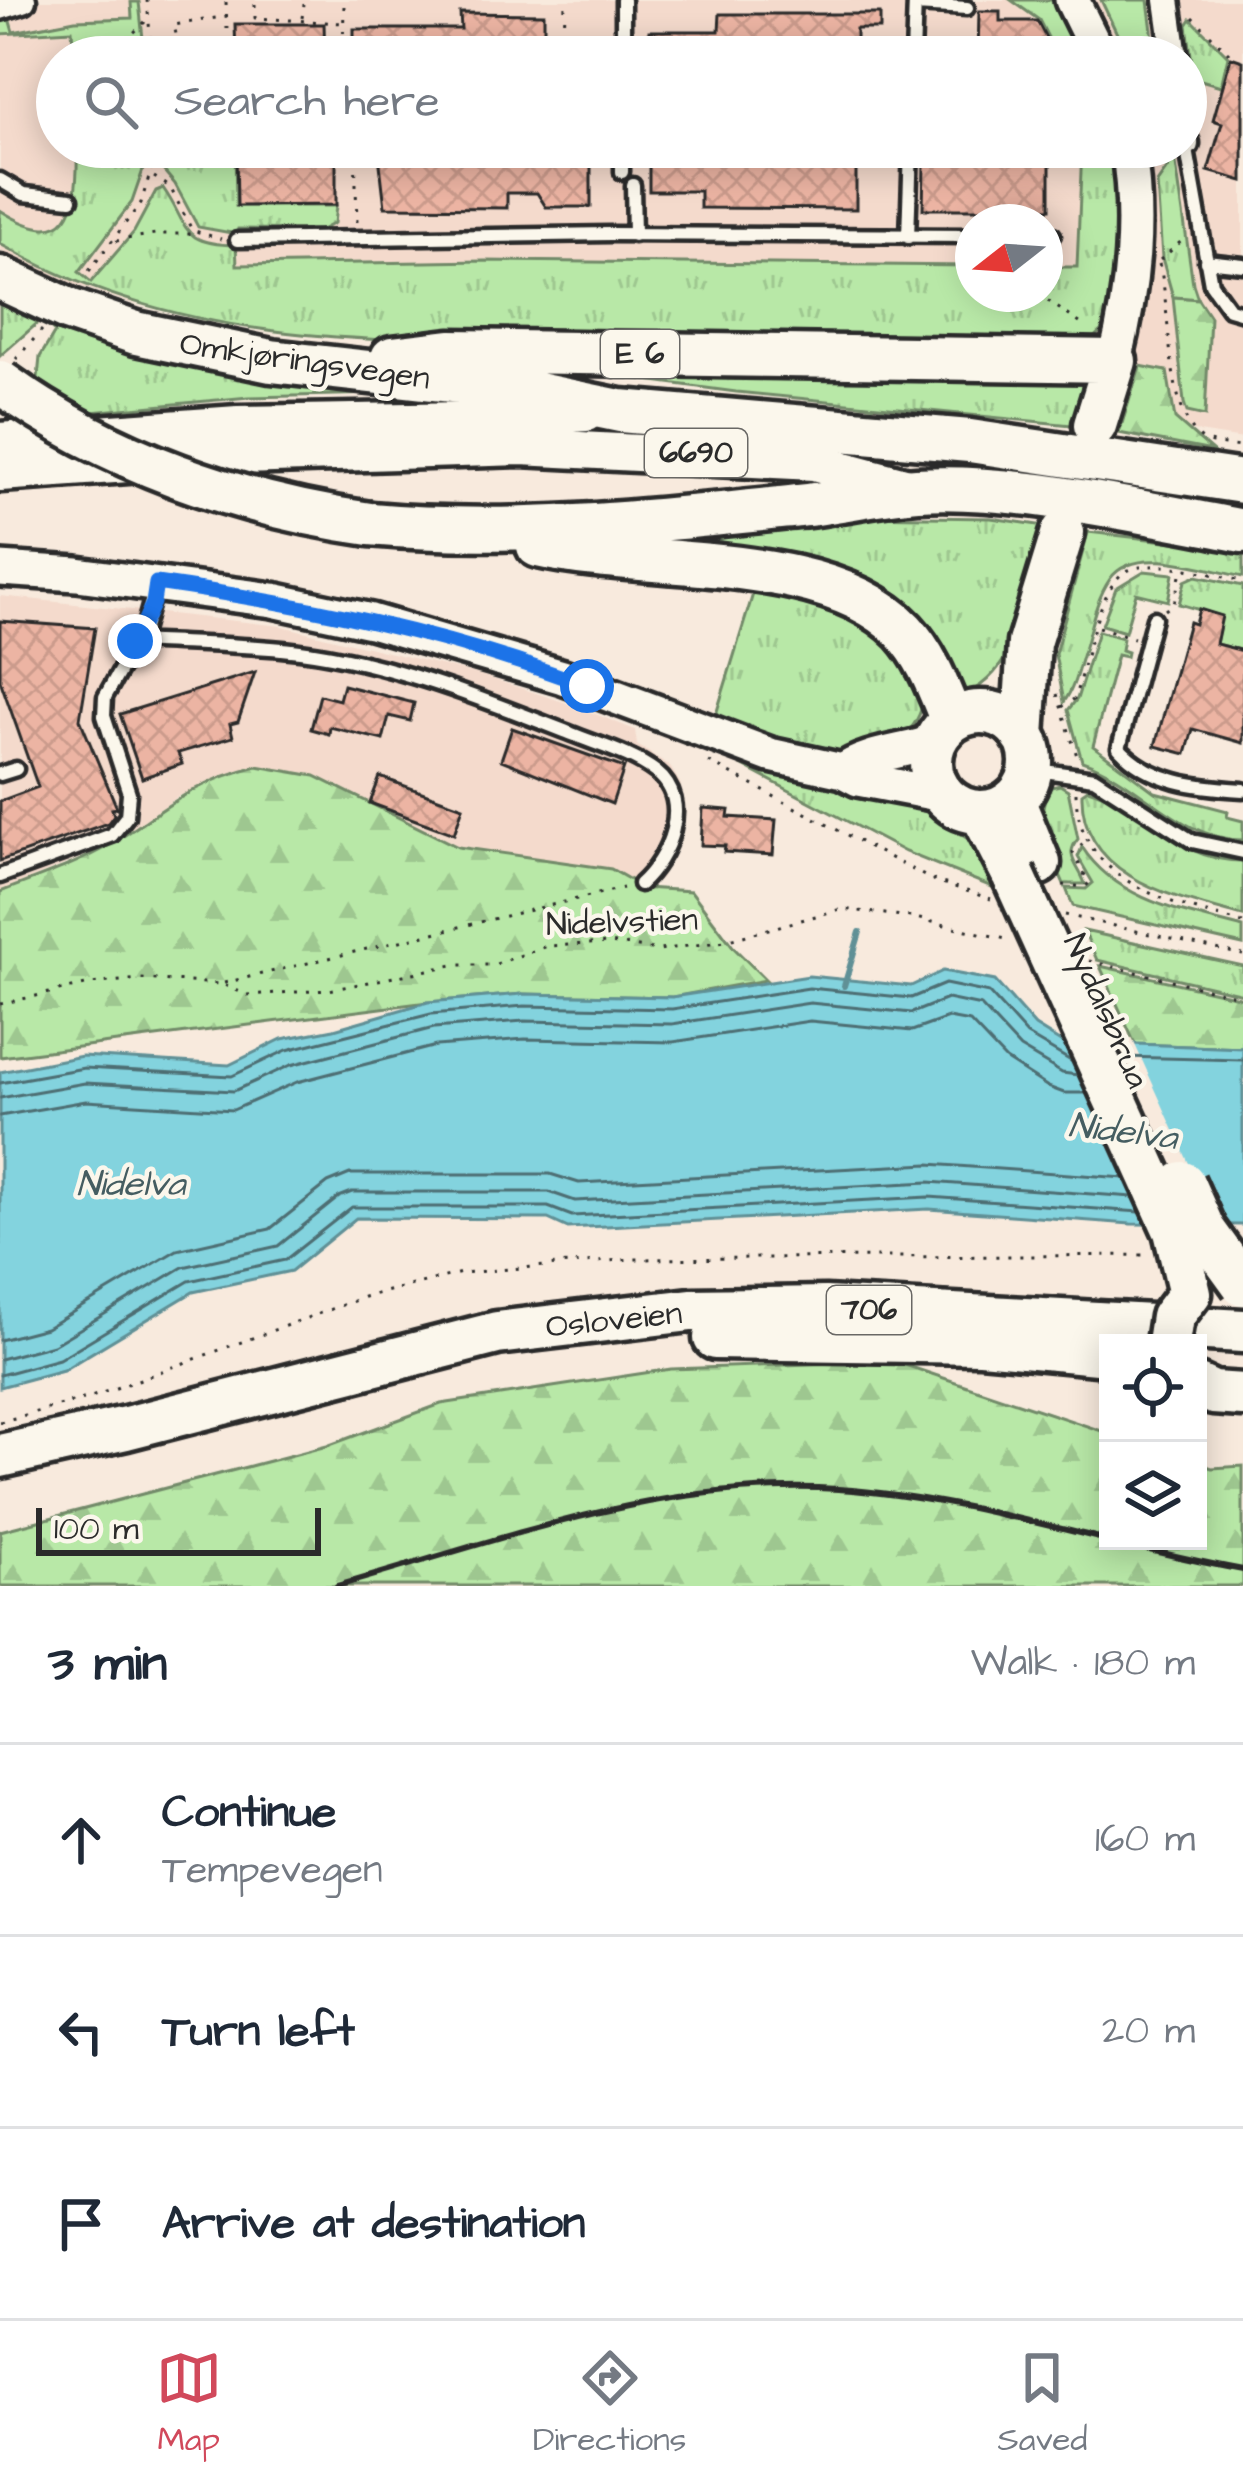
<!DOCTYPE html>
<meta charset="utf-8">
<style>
body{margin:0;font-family:"Architects Daughter",sans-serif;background:#f6f6f7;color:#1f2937}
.controls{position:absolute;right:36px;bottom:36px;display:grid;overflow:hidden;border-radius:0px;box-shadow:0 6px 30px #0003}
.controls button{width:108px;height:108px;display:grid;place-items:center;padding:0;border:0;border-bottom:3px solid #e0e1e3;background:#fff;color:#1f2937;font:60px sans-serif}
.compass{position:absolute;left:955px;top:204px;width:108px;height:108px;border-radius:50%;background:#fff;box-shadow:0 6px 30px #0003;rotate:253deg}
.scale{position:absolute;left:36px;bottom:30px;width:285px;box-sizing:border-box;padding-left:12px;border:6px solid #2b2b2b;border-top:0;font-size:33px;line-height:42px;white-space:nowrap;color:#2b2b2b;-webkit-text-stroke:9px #fbf7ec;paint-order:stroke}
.stop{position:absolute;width:36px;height:36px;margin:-27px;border:9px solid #1a73e8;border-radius:50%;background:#fff}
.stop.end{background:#1a73e8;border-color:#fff;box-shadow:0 3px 12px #0008}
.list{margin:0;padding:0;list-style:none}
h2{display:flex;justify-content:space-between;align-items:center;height:156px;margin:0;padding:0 48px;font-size:51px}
h2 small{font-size:39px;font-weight:400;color:#747a83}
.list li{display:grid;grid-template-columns:78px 1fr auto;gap:36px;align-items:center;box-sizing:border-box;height:192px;padding:0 48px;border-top:3px solid #e0e1e3}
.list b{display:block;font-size:45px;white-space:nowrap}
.list p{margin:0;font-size:39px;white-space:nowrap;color:#747a83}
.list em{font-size:39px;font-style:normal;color:#747a83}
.icon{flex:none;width:66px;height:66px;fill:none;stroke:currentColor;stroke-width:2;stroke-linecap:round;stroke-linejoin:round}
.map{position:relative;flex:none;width:1243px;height:1586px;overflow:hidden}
.search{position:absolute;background:#fff;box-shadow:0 6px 30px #0003;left:36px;right:36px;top:36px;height:132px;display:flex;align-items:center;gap:30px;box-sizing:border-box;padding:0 42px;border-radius:66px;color:#747a83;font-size:45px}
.sheet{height:732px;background:#fff}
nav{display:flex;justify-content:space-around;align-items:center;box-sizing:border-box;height:168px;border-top:3px solid #e0e1e3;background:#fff;font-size:33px;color:#747a83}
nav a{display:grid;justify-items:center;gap:6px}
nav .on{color:#d1495b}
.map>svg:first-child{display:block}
.built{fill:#f4dacc;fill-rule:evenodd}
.grass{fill:url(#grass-tufts);stroke:#728a69;stroke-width:3}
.forest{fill:url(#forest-firs);stroke:#728a69;stroke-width:3}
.water{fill:#83d3de;stroke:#609096;stroke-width:3}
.pier{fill:#f8eadd}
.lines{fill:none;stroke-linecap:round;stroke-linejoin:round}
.shore{stroke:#4e6e73;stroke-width:3}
.stream{stroke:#609096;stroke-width:6}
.building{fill:url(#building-cross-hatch);stroke:#2b2b2b;stroke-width:3}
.lane-casing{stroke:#2b2b2b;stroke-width:21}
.street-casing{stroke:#2b2b2b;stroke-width:33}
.secondary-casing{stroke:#2b2b2b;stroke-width:42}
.primary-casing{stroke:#2b2b2b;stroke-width:45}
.highway-casing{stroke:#2b2b2b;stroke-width:51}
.path{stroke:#2b2b2b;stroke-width:3;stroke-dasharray:3 9;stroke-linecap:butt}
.lane{stroke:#fbf7ec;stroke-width:12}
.street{stroke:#fbf7ec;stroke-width:24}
.secondary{stroke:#fbf7ec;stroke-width:33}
.primary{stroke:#fbf7ec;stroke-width:36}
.highway{stroke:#fbf7ec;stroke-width:42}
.rail{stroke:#2b2b2b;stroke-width:6}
.highway-bridge-casing{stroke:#2b2b2b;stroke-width:51;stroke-linecap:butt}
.highway-bridge{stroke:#fbf7ec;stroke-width:42}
.route{stroke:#1a73e8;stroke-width:15}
.labels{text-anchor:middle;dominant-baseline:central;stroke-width:9;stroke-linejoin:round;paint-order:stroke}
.shield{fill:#fbf7ec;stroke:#696865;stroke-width:3}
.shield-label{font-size:30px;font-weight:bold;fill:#2b2b2b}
.street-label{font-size:33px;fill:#2b2b2b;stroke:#fbf7ec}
.water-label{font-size:36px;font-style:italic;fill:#455d61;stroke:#fbf7ec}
</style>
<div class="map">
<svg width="1243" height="1586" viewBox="0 0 1243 1586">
<defs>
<pattern id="grass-tufts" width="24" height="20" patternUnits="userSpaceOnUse" patternTransform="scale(3)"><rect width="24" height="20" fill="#b8e8a7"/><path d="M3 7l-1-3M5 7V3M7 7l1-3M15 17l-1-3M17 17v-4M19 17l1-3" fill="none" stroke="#9ec790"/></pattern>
<pattern id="forest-firs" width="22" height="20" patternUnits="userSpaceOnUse" patternTransform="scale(3)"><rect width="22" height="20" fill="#b8e8a7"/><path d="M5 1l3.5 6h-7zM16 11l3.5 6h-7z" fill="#9ec790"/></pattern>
<pattern id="building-cross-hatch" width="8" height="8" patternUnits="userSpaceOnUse" patternTransform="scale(3)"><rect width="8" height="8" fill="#ecb4a3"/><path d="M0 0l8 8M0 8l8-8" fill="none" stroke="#cb9b8c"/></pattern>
</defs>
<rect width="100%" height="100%" fill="#f8eadd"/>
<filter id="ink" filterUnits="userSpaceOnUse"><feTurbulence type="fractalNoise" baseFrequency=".00833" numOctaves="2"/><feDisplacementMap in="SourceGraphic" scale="24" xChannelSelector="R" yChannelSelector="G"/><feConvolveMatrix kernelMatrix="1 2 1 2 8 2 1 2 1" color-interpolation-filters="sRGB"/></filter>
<g filter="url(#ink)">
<path class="built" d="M 0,0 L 1243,0 L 1243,439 L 647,344 L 131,303 L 71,283 L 0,251 ZM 57,57 L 1186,57 L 1186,147 L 57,147 ZM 973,222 L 1045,222 L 1045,294 L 973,294 Z
M 0,596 L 282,626 L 477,674 L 573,705 L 635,730 L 637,745 L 669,765 L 680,783 L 685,803 L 672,858 L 661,878 L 644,888 L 610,869 L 458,847 L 315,776 L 180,795 L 108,846 L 0,892 Z"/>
<path class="grass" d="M 1011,0 L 1059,0 L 1089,57 L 1058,57 L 1039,20 Z
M 1101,0 L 1148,0 L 1155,54 L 1161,57 L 1128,57 Z
M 131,2 L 139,2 L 145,57 L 74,57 L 72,30 L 0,34 L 0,19 L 9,18 L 13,32 L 75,20 L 132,18 Z
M 1191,19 L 1228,56 L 1221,86 L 1194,78 L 1187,25 Z
M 77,147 L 151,147 L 132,202 L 79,272 L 91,282 L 134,232 L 156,191 L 163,188 C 190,226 178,244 236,245 L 237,265 L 485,261 L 973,266 L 973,294 L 1045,294 L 1045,267 L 1077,267 L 1082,147 L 1116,147 L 1123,233 L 1109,323 L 1088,343 C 936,343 784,342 632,342 C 414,341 195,356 0,244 L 0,210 C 70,255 79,209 77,147 Z
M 168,147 L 235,147 L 236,206 L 336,206 L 334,223 L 321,230 L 238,229 L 237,234 L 198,227 L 175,184 L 163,170 Z
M 1175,157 L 1193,284 L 1198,299 L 1173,297 L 1162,258 L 1157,183 Z
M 0,294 L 425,393 L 249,397 L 80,413 L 37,388 L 40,357 L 55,332 L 41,320 L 0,356 Z
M 533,365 L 1084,381 L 1089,389 L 1078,425 L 1072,425 L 736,392 Z
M 857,516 L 991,518 L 1051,527 C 1032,583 1021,679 957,697 L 918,627 L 570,545 Z
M 1088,532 L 1243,550 L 1243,577 C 1207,570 1135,543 1110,579 C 1096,599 1091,627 1084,650 C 1078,668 1075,687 1064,702 L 1055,654 Z
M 1144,571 L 1173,574 L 1168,601 L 1136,593 L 1125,632 L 1102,625 L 1116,588 Z
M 1196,576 L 1243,586 L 1243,651 L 1216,644 L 1221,616 L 1179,604 L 1185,581 Z
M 756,584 L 839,605 L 898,645 L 923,703 C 902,789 768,738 714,721 Z
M 1098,631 L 1123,638 L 1121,650 L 1127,652 L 1126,657 L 1117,655 L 1093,746 L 1155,792 L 1228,811 L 1227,817 L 1243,821 L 1243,840 C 1179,840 1141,781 1082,761 L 1068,710 L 1077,699 Z
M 733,755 L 797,778 L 913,803 L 968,839 L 983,853 L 1000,879 L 992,887 L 905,852 L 730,759 Z
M 1060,785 L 1068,790 L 1078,839 C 1063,856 1080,867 1085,884 L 1064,884 C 1051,853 1030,818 1051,787 Z
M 1088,789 C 1147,807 1174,861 1243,861 L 1243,916 C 1178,898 1080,879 1082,793 Z
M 1082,847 C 1117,901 1184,912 1243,928 L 1243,945 L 1073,906 L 1066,888 L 1086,889 L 1093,883 L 1078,857 Z
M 1084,931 L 1243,966 L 1243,994 L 1097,960 Z"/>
<path class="forest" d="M 1173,297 L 1198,299 L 1210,317 L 1205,416 L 1187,412 L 1184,403 Z
M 1140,366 L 1167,371 L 1175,419 L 1212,451 L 1119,433 Z
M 257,766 L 315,776 L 458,847 L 611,869 L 644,888 L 691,891 L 734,948 L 766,980 L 672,997 L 523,994 L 428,1002 L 0,1057 L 0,892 C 36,878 78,864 111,844 C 168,808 188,784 257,766 Z
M 1100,966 L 1243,998 L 1243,1048 L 1135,1044 Z
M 893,1361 L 1108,1433 L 1108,1541 L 1198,1541 L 1198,1463 L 1212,1468 L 1243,1466 L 1243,1586 L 0,1586 L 0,1531 L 327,1446 L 441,1404 L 671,1369 Z"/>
<path class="water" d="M 943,971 L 995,981 L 1035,1026 L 1072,1049 L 1135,1044 L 1243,1048 L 1243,1225 L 1131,1224 L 929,1209 L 568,1228 L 548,1219 L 356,1218 L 291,1271 L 193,1292 L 63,1370 L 0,1387 L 0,1072 L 82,1056 L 229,1065 L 282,1039 L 334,1029 L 428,1002 L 523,994 L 672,997 L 809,976 L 911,986 Z"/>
<path class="pier" d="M 1132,1038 L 1207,1203 L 1157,1230 L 1074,1043 Z"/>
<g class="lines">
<path class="shore" d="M 1122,1057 L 1243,1060
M 0,1083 L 84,1068 L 232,1076 L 287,1050 L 431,1014 L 524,1006 L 672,1009 L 809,988 L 911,998 L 945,984 L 989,993 L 1027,1035 L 1071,1061
M 0,1098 L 85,1083 L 234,1091 L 291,1065 L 434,1028 L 524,1021 L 672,1024 L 810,1003 L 912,1013 L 947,999 L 981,1006 L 1020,1048 L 1062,1073 L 1078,1075
M 0,1116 L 86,1101 L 233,1110 L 297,1082 L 436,1046 L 525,1039 L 673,1042 L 810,1021 L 912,1031 L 948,1018 L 970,1022 L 1006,1060 L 1048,1087 L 1064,1093 L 1086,1093
M 0,1340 L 46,1328 L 177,1250 L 270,1229 L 328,1183 L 350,1174 L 550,1174 L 579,1183 L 929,1164 L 1125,1178
M 0,1359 L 53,1345 L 183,1267 L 278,1246 L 339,1197 L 352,1192 L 549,1192 L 575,1201 L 929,1182 L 1133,1197
M 0,1375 L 59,1359 L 189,1281 L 285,1260 L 352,1207 L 548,1207 L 572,1216 L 929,1197 L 1140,1212"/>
<path class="stream" d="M 844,986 L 860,932"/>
</g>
<path class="building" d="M 979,11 L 1000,11 L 1000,21 L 1037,21 L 1056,57 L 978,57 Z
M 460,13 L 544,14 L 544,57 L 354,57 L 354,29 L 461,29 Z
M 720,14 L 880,14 L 880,29 L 856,29 L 856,57 L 649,57 L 649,31 L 719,31 Z
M 235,24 L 324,24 L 325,57 L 236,57 Z
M 1231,57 L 1243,61 L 1243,181 L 1208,171 L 1222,123 L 1213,120 Z
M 236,147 L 336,147 L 336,205 L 237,206 Z
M 378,147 L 591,147 L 591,207 L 546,207 L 537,193 L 507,193 L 507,208 L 385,207 Z
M 649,147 L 856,147 L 856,209 L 700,208 L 700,191 L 649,191 Z
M 940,147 L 1050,147 L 1050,209 L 923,209 L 924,164 L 940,164 Z
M 1199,609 L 1222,616 L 1216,644 L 1243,651 L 1243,743 L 1193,729 L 1186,754 L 1155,746 L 1189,622 L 1195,624 Z
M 0,621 L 95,628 L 80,719 L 117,808 L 112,809 L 114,815 L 108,823 L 0,861 L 0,801 L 38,787 L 0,680 Z
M 255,672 L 238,722 L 230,724 L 233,737 L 178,753 L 182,764 L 142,778 L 120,714 Z
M 343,685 L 414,703 L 410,721 L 389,716 L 383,740 L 330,727 L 329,734 L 311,729 L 320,695 L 339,700 Z
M 512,728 L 624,768 L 612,804 L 501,760 Z
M 380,777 L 463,807 L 454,834 L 370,803 Z
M 703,808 L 729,810 L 728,817 L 776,820 L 773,855 L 724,852 L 725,846 L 701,845 Z"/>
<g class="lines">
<g class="lane-casing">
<path id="lane" d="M 915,5 L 967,8
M 623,57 L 623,0
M 913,57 L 915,0
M 1186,144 L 1211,284 L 1229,309 L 1243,313
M 622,172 L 622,147
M 0,180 L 24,194 L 71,199
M 633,185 L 634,235
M 1045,235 L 1053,235
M 908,237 L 911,147
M 237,240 L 610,234 L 973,236
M 1206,261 L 1243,265
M 1154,618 L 1119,748 C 1151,783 1197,787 1243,790
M 135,641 C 189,644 246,644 300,651 C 393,663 485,700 572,734 C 599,745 633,754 656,772 C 694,802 668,859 640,884
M 1030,769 L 1094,778 L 1192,841 L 1243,852
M 0,774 L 16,769
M 0,876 L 112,835 L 127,816 L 129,793 L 104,716 L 105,697 L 144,628 L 156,584"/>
</g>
<g class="street-casing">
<path id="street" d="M 1167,0 L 1175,57
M 0,7 L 23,0
M 1186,143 L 1186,144"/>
</g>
<g class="secondary-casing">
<path id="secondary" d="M 1072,0 L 1100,57
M 1115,361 C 1133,288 1140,221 1128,147
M 0,569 L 77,574 L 273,600 L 371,621 L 563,677 L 770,755 L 843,771 L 858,779 L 943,795
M 843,771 C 867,753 907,752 935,741"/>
</g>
<g class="primary-casing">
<path id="primary" d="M 0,441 L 238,424 L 468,420 L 586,413
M 0,473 L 242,456 L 521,447 L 814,462 L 908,487"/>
</g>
<g class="highway-casing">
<path id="highway" d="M 0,278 L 69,310 L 136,333 L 271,361 L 504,387 L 620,411 L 970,441 L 1243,482
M 392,358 L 450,351 L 1115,361 L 1095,425
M 370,524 C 514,537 656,521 799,506 C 838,502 877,492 917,489 C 1014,483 1146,513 1243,531
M 538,546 C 642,570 827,550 904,631 C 928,657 939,690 952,721
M931 762a50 50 0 1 1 100 0a50 50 0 1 1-100 0Z
M 1023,736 L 1029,643 L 1063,532
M 1013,800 L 1039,863
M 981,812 L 1013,874
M 715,1338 L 981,1342 L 1108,1354
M 1198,1386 L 1213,1393 L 1243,1395
M 0,1456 L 126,1428 L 497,1333 L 691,1310 L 825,1308 L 1243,1331"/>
</g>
<path class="path" d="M 147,0 L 152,57
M 226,2 L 228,57
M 255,4 L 255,18 L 343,23
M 1193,17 L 1231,55
M 302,18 L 304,4
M 108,57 L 146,21
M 181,57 L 174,25 L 227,16
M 343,57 L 344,4
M 564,57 L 565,0
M 355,147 L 357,223
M 154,177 L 170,187 L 192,230 L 221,239
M 116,241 L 155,234 L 195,234
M 1160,260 L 1184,239
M 1159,264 C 1172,306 1164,421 1206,441 C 1216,445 1232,445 1243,448
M 89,271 L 141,203 L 158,147
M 1038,294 L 1087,328
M 16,359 L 42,330
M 1165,610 L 1174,603 L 1181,571
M 1098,627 L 1134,638
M 1057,694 L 1078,759
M 1062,707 L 1074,699 C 1085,669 1098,581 1129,570 C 1161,558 1210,575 1243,581
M 709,762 L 930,879 L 991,899
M 1076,792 C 1077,883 1171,903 1243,923
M 1063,885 L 1085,887 L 1089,883 L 1073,853 L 1085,841
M 1065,915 L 1243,955
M 1089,961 L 1243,997
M 224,983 L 623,888
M 0,1004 L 90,984 L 140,979 L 222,984 L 247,995 L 329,990 L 453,965 L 493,965 L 547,946 L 610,943 L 659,950 L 725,941 L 841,909 L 911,917 L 1010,940
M 0,1422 L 94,1396 L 364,1297 L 461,1273 L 632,1259 L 1151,1255"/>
<use href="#lane" class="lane"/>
<use href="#street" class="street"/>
<use href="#secondary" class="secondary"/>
<use href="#primary" class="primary"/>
<use href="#highway" class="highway"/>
<path class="rail" d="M 337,1586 C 504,1539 662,1478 838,1489 C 976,1498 1108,1546 1243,1570"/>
<g class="highway-bridge-casing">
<path id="highway-bridge" d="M 0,382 C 109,461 239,505 370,524
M 1013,874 L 1175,1231 L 1190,1293 L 1172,1317 L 1168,1343
M 1183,1183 L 1204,1230 L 1243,1284"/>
</g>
<use href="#highway-bridge" class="highway-bridge"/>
</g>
</g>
<g class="lines" filter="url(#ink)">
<path class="route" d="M 135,641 L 153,603 L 156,583 C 303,604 447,633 587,686"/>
</g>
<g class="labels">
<g class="shield">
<rect x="601" y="330" width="78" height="48" rx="9"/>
<rect x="645" y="429" width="102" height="48" rx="9"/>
<rect x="827" y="1286" width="84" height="48" rx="9"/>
</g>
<g class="shield-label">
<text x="640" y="354">E 6</text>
<text x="696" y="453">6690</text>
<text x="869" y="1310">706</text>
</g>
<g class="street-label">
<text transform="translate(305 361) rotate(8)">Omkjøringsvegen</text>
<text transform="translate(622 922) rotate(-2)">Nidelvstien</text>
<text transform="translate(1106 1011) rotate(66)">Nydalsbrua</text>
<text transform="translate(614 1320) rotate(-6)">Osloveien</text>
</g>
<g class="water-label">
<text transform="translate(1123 1132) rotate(7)">Nidelva</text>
<text x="131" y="1184">Nidelva</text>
</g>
</g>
</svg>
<div class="controls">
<button><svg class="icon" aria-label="locate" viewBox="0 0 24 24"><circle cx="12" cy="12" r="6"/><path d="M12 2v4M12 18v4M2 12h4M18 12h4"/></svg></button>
<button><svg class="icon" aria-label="layers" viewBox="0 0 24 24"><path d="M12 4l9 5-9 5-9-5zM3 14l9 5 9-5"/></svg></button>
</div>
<svg class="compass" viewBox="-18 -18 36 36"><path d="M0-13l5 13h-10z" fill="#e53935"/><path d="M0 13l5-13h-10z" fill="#747a83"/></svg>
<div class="scale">100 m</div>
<div class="stop" style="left:587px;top:686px"></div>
<div class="stop end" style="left:135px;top:641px"></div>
<div class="search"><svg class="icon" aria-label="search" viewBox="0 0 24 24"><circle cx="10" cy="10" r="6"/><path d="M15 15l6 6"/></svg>Search here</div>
</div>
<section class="sheet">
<h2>3 min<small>Walk · 180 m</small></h2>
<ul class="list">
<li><svg class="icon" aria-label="ahead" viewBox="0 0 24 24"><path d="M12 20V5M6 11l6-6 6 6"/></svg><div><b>Continue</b><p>Tempevegen</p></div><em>160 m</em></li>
<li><svg class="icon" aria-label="left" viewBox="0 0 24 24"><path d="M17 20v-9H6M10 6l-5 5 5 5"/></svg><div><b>Turn left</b></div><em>20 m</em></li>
<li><svg class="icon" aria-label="arrive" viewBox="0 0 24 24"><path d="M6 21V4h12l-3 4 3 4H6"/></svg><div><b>Arrive at destination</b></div></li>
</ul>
</section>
<nav>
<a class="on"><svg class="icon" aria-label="map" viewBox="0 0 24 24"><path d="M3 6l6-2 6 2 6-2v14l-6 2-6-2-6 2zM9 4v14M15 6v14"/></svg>Map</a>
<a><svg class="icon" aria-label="directions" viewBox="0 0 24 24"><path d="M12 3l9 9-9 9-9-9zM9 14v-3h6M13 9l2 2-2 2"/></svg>Directions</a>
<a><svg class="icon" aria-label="saved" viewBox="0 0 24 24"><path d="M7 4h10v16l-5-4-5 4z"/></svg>Saved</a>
</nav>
